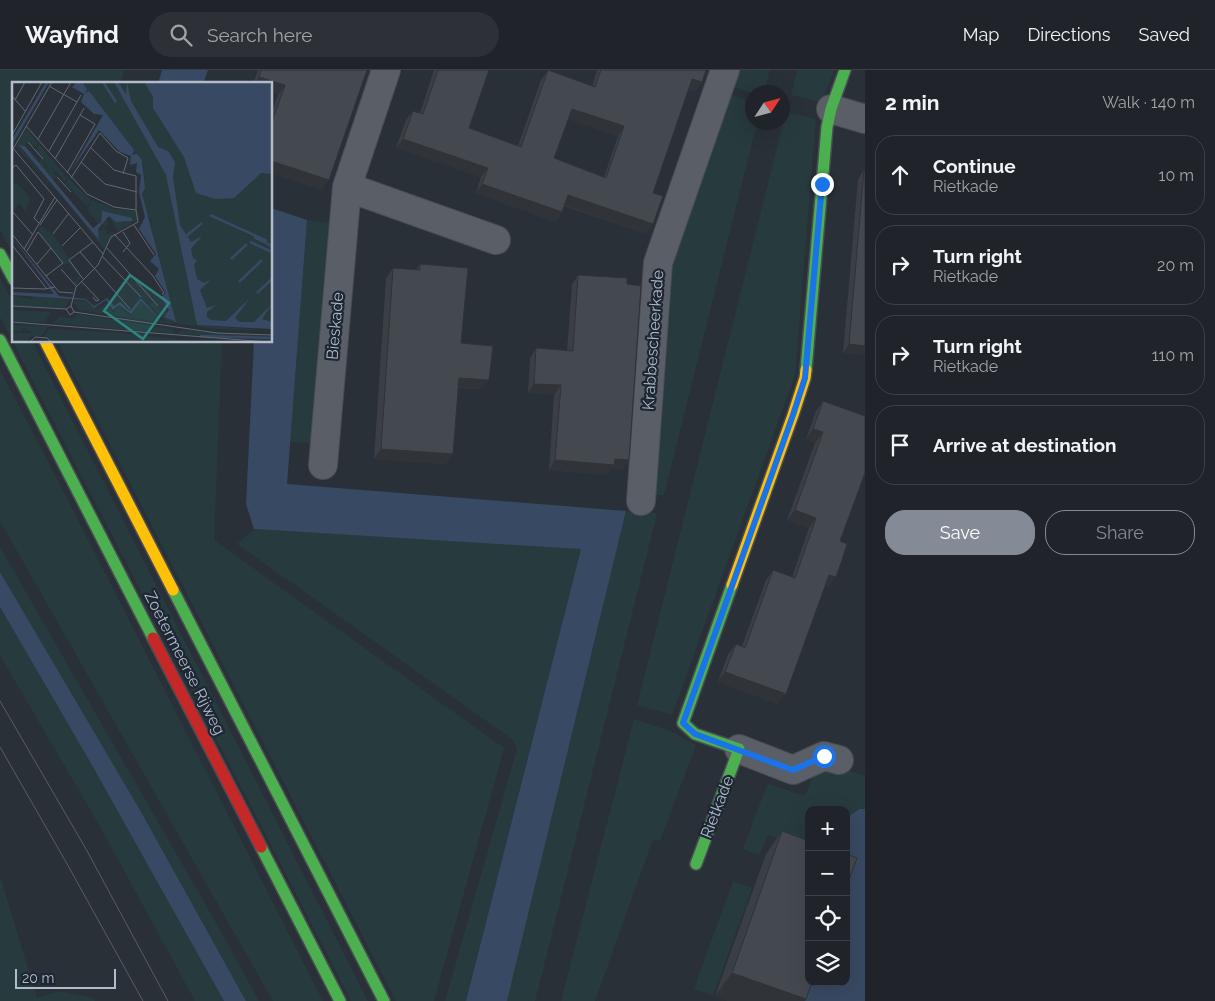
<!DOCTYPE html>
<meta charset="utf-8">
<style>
body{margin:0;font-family:Raleway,sans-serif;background:#2d3036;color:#f1f3f6}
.controls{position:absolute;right:15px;bottom:15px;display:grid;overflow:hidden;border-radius:10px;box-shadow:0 5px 20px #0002}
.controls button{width:45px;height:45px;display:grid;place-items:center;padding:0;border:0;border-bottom:1px solid #3d4147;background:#20242a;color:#f1f3f6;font:25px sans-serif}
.compass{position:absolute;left:745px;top:15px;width:45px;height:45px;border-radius:50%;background:#20242a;box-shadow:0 5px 20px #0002;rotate:54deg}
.scale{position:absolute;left:15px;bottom:12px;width:101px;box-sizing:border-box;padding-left:5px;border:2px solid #b4bcc9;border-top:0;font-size:14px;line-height:18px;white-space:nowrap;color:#b4bcc9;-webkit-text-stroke:4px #1d2633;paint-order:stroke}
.stop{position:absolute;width:15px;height:15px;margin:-11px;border:4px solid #1a73e8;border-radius:50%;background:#fff}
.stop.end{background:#1a73e8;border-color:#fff;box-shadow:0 1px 5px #0008}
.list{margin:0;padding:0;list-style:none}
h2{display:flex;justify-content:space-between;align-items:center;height:65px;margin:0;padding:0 20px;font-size:21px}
h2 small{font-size:16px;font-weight:400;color:#a2a4a8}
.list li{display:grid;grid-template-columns:32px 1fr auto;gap:15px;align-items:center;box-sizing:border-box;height:80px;margin:0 10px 10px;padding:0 10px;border:1px solid #3d4147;border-radius:20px}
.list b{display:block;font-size:19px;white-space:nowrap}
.list p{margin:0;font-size:16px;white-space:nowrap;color:#a2a4a8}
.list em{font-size:16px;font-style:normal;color:#a2a4a8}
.actions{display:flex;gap:10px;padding:15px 20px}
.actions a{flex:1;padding:11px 0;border:1px solid #848b96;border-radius:20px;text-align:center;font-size:18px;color:#848b96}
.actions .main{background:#848b96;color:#fff}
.icon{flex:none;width:28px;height:28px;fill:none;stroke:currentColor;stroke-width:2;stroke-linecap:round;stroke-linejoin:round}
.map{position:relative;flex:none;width:865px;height:931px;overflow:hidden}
header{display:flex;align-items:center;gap:30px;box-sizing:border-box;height:70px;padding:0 25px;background:#20242a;border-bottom:1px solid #3d4147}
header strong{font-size:24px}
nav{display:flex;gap:28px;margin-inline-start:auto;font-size:18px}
.search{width:350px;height:45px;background:#2d3036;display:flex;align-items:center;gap:12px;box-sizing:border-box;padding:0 18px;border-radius:28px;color:#a2a4a8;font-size:19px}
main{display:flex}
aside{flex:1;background:#20242a}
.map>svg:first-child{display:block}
.green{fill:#273a3e}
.water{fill:#384963}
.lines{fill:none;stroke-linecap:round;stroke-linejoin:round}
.street-casing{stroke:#484c53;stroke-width:30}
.fast-casing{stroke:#484c53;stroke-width:14}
.slow-casing{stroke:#484c53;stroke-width:14}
.jam-casing{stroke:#484c53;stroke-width:14}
.street{stroke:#5a5e66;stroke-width:28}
.fast{stroke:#4caf50;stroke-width:11}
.slow{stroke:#ffc107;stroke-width:11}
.jam{stroke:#c62828;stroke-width:11}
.tram{stroke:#595d64;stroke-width:1}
.wall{fill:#3a3f45;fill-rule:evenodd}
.shaded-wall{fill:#303338}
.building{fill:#444950;stroke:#303338;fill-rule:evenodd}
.route{stroke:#1a73e8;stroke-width:6}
.labels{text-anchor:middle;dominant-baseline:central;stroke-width:4.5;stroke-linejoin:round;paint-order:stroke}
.street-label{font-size:16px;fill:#b4bcc9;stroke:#1d2633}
.inset-river{fill:none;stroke:#384963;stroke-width:2.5}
.inset-road{fill:none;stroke:#616872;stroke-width:1}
.view{fill:#308480;fill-opacity:0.15;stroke:#308480;stroke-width:2.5}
.inset-edge{fill:none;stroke:#b4bcc9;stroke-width:2.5}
</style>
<header>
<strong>Wayfind</strong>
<div class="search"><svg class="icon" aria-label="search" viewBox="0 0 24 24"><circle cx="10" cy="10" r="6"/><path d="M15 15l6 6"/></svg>Search here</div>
<nav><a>Map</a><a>Directions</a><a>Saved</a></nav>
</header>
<main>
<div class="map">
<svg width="865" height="931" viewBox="0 0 865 931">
<rect width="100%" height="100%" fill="#2a3038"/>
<path class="green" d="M 0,0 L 124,0 L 120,14 L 14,14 L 14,186 L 0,160 Z
M 737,0 L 770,0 L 764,22 L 752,23 L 732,16 Z
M 797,0 L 834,0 L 822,32 L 791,25 Z
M 729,24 L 752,32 L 752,52 L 757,53 L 664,425 L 652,425 L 668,198 Z
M 786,42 L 816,49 L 795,305 L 672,645 L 637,635 Z
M 307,150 L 330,153 L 315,373 L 290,372 Z
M 0,208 L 14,234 L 14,271 L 32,271 L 368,931 L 351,931 L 0,247 Z
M 57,271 L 222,271 L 214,470 L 504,678 L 434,931 L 396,931 Z
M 0,300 L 67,428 L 323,931 L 273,931 L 0,451 Z
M 626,441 L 657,443 L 535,931 L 507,931 Z
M 254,459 L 581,478 L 466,931 L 445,931 L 517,679 L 513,670 L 237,474 Z
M 0,477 L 223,865 L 259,931 L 246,931 L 140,740 L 0,502 Z
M 0,537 L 89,690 L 224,931 L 195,931 L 98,753 L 0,585 Z
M 634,649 L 671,661 L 696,675 L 660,771 L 653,769 L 595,931 L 561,931 Z
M 829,693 L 865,706 L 865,739 L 858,739 L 849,746 L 846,751 L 846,740 L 809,740 L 809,780 L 768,765 L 759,785 L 743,779 L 767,715 L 770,714 L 805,726 L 815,700 Z
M 0,806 L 37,928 L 61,921 L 93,928 L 95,931 L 0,931 Z
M 733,811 L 752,818 L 713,926 L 694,919 Z"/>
<path class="water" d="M 162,0 L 208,0 L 203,14 L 158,14 Z
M 271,138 L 307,150 L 287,414 L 626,441 L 507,931 L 466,931 L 581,479 L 254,459 L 246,434 L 254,271 L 271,271 Z
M 0,502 L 140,740 L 246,931 L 224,931 L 89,690 L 0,537 Z
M 859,739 L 865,739 L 865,931 L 803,931 L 809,912 L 846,912 L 846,751 L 849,746 Z"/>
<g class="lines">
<g class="street-casing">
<path id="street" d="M 831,39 L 865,49
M 347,117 L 496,170
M 323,395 L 347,117 L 386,0
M 641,431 L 658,193 L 725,0
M 739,679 L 793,700 L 824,686 L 839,690"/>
</g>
<g class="fast-casing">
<path id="fast" d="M 0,184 L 14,210
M 0,270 L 153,568
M 806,300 L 827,57 L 831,39 L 845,0
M 173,520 L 384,931
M 261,777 L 340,931
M 696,794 L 739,679 L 695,664 L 683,653 L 732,515"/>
</g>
<g class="slow-casing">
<path id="slow" d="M 45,271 L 173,520
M 732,515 L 793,345 L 805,308 L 806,300"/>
</g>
<g class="jam-casing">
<path id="jam" d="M 153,568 L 261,777"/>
</g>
<use href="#street" class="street"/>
<use href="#fast" class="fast"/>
<use href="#slow" class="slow"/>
<use href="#jam" class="jam"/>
<path class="tram" d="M 0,631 L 86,779 L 168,931
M 0,677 L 66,792 L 143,931"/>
</g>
<path class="wall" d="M 258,0 L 367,0 L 322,120 L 271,103 L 271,45 L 278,25 L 271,14 L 253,14 Z
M 434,0 L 489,0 L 469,58 L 518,76 L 541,10 L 548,0 L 592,16 L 597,0 L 706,0 L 702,12 L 695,22 L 688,19 L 653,123 L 646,164 L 564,136 L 562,142 L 555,152 L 476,123 L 481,107 L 396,78 L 406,50 L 413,41 L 420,43 ZM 568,49 L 618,66 L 604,107 L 554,88 Z
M 864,100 L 865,100 L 865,285 L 843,283 L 858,109 Z
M 420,194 L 461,273 L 482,319 L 458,318 L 446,394 L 374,389 L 386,208 L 393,198 L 416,200 Z
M 578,205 L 622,400 L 611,399 L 607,405 L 549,400 L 554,325 L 528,323 L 530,288 L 536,278 L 567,280 L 572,215 Z
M 823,331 L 840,471 L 836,507 L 828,517 L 824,516 L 778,634 L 718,612 L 728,584 L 736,574 L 742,576 L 766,510 L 773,500 L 792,507 L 809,458 L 787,450 L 815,373 L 806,369 L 816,341 Z
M 782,761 L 806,929 L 805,931 L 729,931 L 715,926 L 766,784 Z"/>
<path class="shaded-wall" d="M 259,7 L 285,15 L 278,25 L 271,22 L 271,14 L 254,14 Z
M 692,9 L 702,12 L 695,22 L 685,18 Z
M 572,39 L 624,56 L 618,66 L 565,48 Z
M 403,69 L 488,98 L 481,107 L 396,78 Z
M 271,91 L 329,110 L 322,120 L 271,103 Z
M 482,114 L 562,142 L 555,152 L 476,123 Z
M 568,125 L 653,154 L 646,164 L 561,134 Z
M 849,274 L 865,276 L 865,285 L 843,283 Z
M 459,308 L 489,310 L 482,319 L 452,317 Z
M 534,314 L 561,315 L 554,325 L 528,323 Z
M 813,359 L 823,362 L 815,373 L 806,369 Z
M 381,379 L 453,384 L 446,394 L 374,389 Z
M 615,389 L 629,390 L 622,400 L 611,399 L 607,405 L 549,400 L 555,390 Z
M 795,440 L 816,448 L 809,458 L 787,450 Z
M 829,505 L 836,507 L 828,517 L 821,515 Z
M 725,602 L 786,624 L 778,634 L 718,612 Z
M 732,903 L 806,929 L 805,931 L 729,931 L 715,926 Z"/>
<path class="building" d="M 261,0 L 367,0 L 329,110 L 271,91 L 271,55 L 285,15 L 259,7 Z
M 438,0 L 489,0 L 469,58 L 521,77 L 548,0 L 595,17 L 601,0 L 706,0 L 702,12 L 692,9 L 653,123 L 663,126 L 653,154 L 568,125 L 562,142 L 482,114 L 488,98 L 403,69 L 413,41 L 423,44 ZM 572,39 L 624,56 L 606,108 L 554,88 Z
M 864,100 L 865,100 L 865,276 L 849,274 Z
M 420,194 L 468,198 L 461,273 L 493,276 L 489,310 L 459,308 L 453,384 L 381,379 L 393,198 L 420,200 Z
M 578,205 L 627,208 L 627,214 L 641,216 L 629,390 L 615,389 L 614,395 L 555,390 L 561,315 L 534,314 L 536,278 L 573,281 Z
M 823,331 L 865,346 L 865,403 L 840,471 L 847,474 L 842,490 L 836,507 L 829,505 L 786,624 L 725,602 L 736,574 L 745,578 L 773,500 L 795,508 L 816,448 L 795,440 L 823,362 L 813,359 Z
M 782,761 L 809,771 L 809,912 L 812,912 L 806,929 L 732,903 Z
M 846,784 L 857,788 L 846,818 Z"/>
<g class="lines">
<path class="route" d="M 822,114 L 805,308 L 793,345 L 683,653 L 695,664 L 793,700 L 824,686"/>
</g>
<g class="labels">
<g class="street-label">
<text transform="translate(335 256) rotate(-85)">Bieskade</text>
<text transform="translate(653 270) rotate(-86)">Krabbescheerkade</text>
<text transform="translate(185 593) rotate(63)">Zoetermeerse Rijweg</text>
<text transform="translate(717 737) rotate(-69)">Rietkade</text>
</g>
</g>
<g transform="translate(12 12)">
<rect width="260" height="260" fill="#2a3038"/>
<path d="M 70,0 L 260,0 L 260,246 L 185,243 L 260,249 L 203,247 L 154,240 L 138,222 L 141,220 L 149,232 L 153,229 L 148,223 L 152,227 L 155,225 L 157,228 L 152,235 L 164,240 L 138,140 L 142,140 L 135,134 L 130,113 L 133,106 L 131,80 L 119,73 L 123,70 L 77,10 L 73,11 ZM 14,47 L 26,61 L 24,65 L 16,61 L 8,65 L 46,112 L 4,64 ZM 27,62 L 52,92 L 51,94 L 55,95 L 53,99 L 39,85 L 44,94 L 42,98 L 24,81 L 30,77 L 32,83 L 37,88 L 24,67 ZM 56,96 L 79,118 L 75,125 L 54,102 ZM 4,100 L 19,116 L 14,128 L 25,143 L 7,121 L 2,129 L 0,126 L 0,106 ZM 47,111 L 87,158 L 86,147 L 90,148 L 92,138 L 97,133 L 113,141 L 121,137 L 90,130 L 87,143 L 75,127 L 80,118 L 102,127 L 124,129 L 127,137 L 106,149 L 97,135 L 94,137 L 96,142 L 92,145 L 96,152 L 103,150 L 92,167 ZM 30,144 L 44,156 L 69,195 L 64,203 L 61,201 L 67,194 L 57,181 L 51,183 L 26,149 ZM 0,213 L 19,217 L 23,213 L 58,218 L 53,226 L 0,224 ZM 130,215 L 149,238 L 165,243 L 67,228 L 61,219 L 74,218 L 82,226 L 90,222 L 82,229 L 94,221 L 101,230 L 107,225 L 118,234 L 129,219 L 147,238 ZM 0,228 L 39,230 L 33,240 L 11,240 L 0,239 ZM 66,232 L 160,247 L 163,252 L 41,241 L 48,234 L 61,237 ZM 0,243 L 36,244 L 30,254 L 19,254 L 15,260 L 0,260 L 0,251 L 20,251 L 12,246 L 9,249 L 0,249 ZM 38,247 L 112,251 L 189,260 L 40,260 L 32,254 ZM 171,248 L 260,254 L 260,259 L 164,252 Z" fill="#273a3e"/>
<path d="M 34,0 L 37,0 L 0,63 L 1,56 ZM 65,0 L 70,0 L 75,7 L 73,11 L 77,9 L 122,68 L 120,73 L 125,72 L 130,78 L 133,106 L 130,112 L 164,240 L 152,235 L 157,228 L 149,215 L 154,211 L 143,194 L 147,187 L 138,179 L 144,172 L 127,147 L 133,135 L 127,110 L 129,93 L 124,90 L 125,81 L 118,83 L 119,74 L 108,70 L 87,48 L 59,89 L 91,33 L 82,32 L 69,20 L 72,12 L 60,5 ZM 102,0 L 106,0 L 114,12 L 115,0 L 119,19 L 146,65 L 156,69 L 163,80 L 161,95 L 168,143 L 179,160 L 190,154 L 179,167 L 181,176 L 185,178 L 182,183 L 185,197 L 192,201 L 199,197 L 188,208 L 195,226 L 204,223 L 195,230 L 195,235 L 199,238 L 214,239 L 238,216 L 223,236 L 228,240 L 242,240 L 260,222 L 250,237 L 260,240 L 260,247 L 185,243 L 154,93 ZM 132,0 L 260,0 L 260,92 L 249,91 L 222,116 L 203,117 L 184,111 L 172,75 L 141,26 L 141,15 ZM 7,63 L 13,64 L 81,146 L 89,140 L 90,129 L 120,136 L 120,139 L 104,140 L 97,134 L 86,147 L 87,158 ZM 0,155 L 47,214 L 74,217 L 82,224 L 95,216 L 102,224 L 108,220 L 118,229 L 129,216 L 147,237 L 129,219 L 119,232 L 107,223 L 101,228 L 94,218 L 82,226 L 74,218 L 0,213 L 0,210 L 42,212 Z" fill="#384963"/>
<path class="inset-river" d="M 91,0 L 104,20M 198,133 L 255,159M 173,155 L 190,141M 242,155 L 260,164M 238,160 L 260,170M 219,177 L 235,162M 227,200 L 250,178M 245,211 L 260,197M 188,254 L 260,256"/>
<path class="inset-road" d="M 37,4 L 65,20M 0,14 L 13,29M 3,18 L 13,0M 14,44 L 75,112 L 102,125 L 124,128M 0,53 L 30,0M 26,57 L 59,0M 16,60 L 31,77M 0,65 L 91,172M 78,65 L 102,88 L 124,94 L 124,128M 1,67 L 40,0M 37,69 L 69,13M 43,77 L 72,26M 69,80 L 93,102 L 125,110M 0,86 L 4,83 L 32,117 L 22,136 L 27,141M 55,91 L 83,42 L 68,33M 45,95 L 59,110M 59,96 L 88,51 L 104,69 L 116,76 L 111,92M 0,129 L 21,153M 28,143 L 45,118M 122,143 L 142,173M 26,150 L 51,181 L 34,194M 111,150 L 118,161 L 111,170M 0,152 L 47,210 L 61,211M 41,152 L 57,131M 102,152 L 141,194 L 152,211 L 150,212M 0,163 L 35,207M 50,164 L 69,145M 94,165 L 146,224M 12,167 L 43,115M 15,169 L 26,150M 68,170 L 118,227M 90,174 L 129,215M 25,182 L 39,166M 49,187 L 64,204M 71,197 L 57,178 L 81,160M 69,199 L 87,218 L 84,219 L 81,215M 0,206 L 33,207 L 43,205M 0,224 L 54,227M 59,224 L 64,205 L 86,183 L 99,155 L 126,140 L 124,128M 62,230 L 59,224 L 54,227 L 58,233 L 62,230 L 205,251 L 260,253M 0,240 L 256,260M 18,260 L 23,255 L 35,256 L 39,260"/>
<path class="view" d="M 118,193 L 157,221 L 131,257 L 92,229 Z"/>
<rect width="260" height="260" class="inset-edge"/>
</g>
</svg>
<div class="controls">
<button>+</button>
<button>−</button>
<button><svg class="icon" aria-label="locate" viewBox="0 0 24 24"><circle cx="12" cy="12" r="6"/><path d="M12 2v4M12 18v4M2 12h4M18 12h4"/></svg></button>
<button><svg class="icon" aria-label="layers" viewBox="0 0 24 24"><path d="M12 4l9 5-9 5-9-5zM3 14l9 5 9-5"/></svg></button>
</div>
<svg class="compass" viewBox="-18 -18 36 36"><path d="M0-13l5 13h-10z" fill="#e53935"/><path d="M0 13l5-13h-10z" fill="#a2a4a8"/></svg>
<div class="scale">20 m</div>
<div class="stop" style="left:824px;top:686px"></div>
<div class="stop end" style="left:822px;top:114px"></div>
</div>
<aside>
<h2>2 min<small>Walk · 140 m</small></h2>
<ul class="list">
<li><svg class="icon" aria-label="ahead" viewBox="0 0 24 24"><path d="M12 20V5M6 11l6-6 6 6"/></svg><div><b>Continue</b><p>Rietkade</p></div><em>10 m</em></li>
<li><svg class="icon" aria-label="right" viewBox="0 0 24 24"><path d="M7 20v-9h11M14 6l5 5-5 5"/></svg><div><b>Turn right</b><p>Rietkade</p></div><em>20 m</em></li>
<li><svg class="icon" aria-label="right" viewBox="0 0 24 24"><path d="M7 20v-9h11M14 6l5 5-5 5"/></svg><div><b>Turn right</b><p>Rietkade</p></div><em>110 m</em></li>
<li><svg class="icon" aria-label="arrive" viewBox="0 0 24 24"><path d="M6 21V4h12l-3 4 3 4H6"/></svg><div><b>Arrive at destination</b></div></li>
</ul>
<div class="actions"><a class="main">Save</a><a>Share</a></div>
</aside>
</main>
